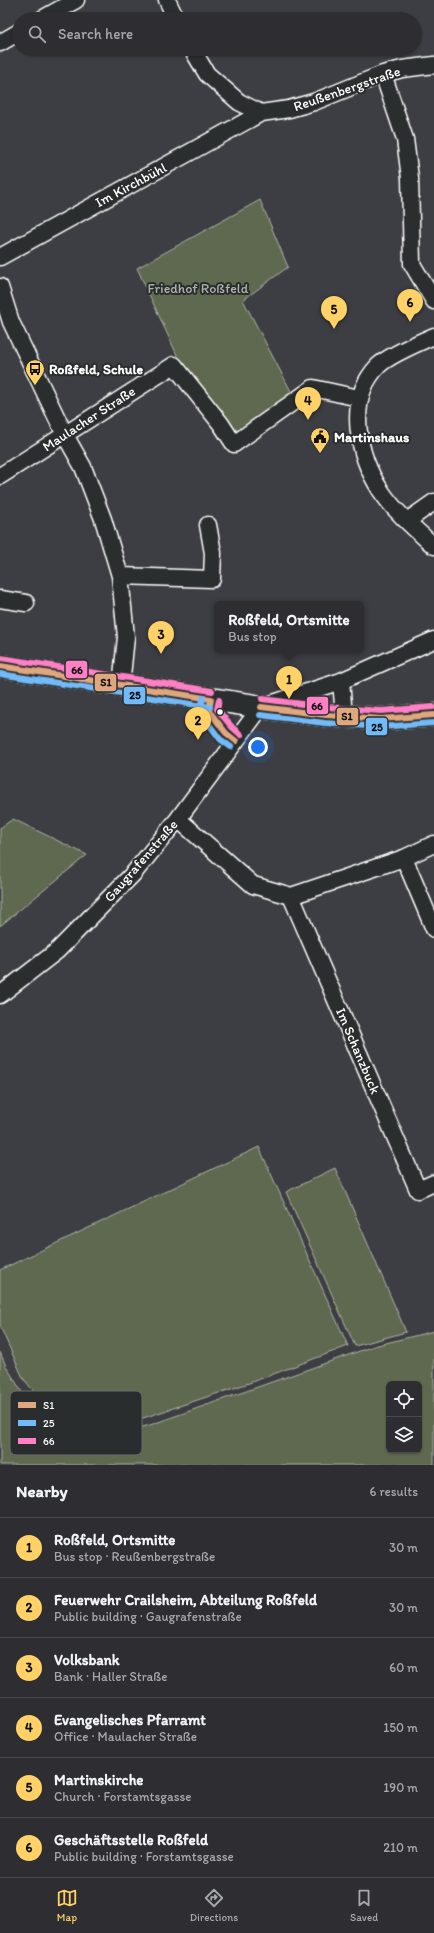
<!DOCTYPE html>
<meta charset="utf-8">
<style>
body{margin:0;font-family:Itim,sans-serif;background:#36363a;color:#f1f3f6}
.controls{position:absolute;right:12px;bottom:12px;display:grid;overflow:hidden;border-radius:6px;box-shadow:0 1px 3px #0004}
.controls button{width:36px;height:36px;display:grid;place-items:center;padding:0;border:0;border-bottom:1px solid #494a4d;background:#2e2e32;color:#f1f3f6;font:20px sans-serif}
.you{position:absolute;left:258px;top:747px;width:14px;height:14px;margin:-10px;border:3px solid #fff;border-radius:50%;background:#1a73e8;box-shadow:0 0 0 6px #1a73e833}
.badge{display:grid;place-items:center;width:26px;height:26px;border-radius:50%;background:#ffd166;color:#111;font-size:13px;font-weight:700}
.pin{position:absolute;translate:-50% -33px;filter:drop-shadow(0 1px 2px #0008)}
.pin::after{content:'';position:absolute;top:21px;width:14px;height:12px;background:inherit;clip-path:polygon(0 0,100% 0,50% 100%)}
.popup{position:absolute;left:214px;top:601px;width:150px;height:52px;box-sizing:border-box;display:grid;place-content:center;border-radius:6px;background:#2e2e32;filter:drop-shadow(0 1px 3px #0005);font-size:13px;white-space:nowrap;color:#a7a8ac}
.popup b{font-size:15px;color:#f1f3f6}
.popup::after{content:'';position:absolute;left:50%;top:100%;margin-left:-8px;border:8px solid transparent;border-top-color:#2e2e32}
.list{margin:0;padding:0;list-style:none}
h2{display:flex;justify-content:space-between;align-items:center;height:52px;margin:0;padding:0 16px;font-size:17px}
h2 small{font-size:13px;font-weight:400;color:#a7a8ac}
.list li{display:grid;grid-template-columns:26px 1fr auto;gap:12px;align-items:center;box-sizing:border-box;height:60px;padding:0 16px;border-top:1px solid #494a4d}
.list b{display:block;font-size:15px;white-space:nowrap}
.list p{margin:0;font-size:13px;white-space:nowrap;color:#a7a8ac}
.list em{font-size:13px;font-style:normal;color:#a7a8ac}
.icon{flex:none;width:22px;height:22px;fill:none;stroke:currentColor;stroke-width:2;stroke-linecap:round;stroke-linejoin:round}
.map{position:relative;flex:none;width:434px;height:1465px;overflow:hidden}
.search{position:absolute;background:#2e2e32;box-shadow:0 1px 3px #0004;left:12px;right:12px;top:12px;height:44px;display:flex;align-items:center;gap:10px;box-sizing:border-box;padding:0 14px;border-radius:22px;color:#a7a8ac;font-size:15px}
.sheet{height:412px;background:#2e2e32}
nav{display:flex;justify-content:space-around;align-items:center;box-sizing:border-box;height:56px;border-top:1px solid #494a4d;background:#2e2e32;font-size:11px;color:#a7a8ac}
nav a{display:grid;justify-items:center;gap:2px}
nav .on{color:#ffd166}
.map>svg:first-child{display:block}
.green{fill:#5e6950;stroke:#aeb4a8;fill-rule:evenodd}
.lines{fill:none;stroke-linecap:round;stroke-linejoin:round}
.minor-casing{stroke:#fff;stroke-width:19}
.secondary-casing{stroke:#fff;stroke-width:25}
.minor{stroke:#2a2d2e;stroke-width:16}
.secondary{stroke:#2a2d2e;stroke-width:22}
.bus-1-casing{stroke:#2a2d2e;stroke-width:9}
.bus-2-casing{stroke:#2a2d2e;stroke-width:9}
.bus-3-casing{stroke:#2a2d2e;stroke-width:9}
.bus-1{stroke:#dfa77e;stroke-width:6}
.bus-2{stroke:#73baf8;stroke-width:6}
.bus-3{stroke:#ff80c5;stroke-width:6}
.bus-dot{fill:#fff;stroke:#2a2d2e;stroke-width:1.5}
.labels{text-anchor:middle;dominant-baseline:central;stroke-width:4;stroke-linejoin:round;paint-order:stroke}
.street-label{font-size:14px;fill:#fff;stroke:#2a2d2e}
.park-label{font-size:14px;fill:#aeb4a8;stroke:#2a2d2e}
.poi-label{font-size:14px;font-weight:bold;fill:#fff;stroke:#2a2d2e;text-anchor:start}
.key{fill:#2a2d2e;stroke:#6a6c6d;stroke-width:1}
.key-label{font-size:11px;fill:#fff}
.line-badge{stroke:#2a2d2e;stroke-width:1.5}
.pale-badge-label{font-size:11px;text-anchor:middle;font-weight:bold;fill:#111}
</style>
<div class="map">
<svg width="434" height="1465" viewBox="0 0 434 1465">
<rect width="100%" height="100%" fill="#3d3e43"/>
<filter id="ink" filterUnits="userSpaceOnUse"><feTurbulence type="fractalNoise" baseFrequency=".025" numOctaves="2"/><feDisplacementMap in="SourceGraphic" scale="8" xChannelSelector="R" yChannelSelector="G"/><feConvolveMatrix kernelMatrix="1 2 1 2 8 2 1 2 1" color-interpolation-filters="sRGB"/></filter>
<g filter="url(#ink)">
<path class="green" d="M 260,200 L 288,267 L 243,300 L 294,397 L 235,438 L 177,355 L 137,268 Z
M 13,819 L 87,855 L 0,926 L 0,828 Z
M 259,1147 L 348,1346 L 252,1382 L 137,1420 L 109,1423 L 80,1423 L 57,1415 L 35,1393 L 23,1378 L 0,1326 L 0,1270 Z
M 335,1168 L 406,1332 L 355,1346 L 286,1192 Z
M 434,1331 L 434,1465 L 0,1465 L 0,1352 L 6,1366 L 26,1399 L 47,1421 L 74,1432 L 114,1435 L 150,1425 L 374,1346 ZM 389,1384 L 419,1384 L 419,1450 L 389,1450 Z"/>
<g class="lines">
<g class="minor-casing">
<path id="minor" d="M 167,0 L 176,19
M 42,19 L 76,0
M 0,43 L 19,32
M 192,49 L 207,74 L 239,102 L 261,113 L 289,109 L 314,102 L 383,74 L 402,69 L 434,65
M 383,74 L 405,139 L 410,178 L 412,264 L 434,301
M 0,257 L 261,113
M 0,287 L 11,322 L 65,435 L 83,467 L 103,519 L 120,576 L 126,637 L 121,686
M 434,336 C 420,342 388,356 378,366 C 345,400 358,456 381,491 C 395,512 415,529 434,546
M 0,476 L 174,365 L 221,424 L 234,444 L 313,388 L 359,398
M 407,521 L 434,502
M 120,576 L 212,579 L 213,553 L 208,525
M 0,599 L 26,603
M 341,681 L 344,716
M 178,819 L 253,885 L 291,896 L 404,858 L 434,844
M 404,858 L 434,929
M 291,896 L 418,1190 L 434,1183
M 0,995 L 57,951 L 133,874 L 178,819 L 261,707 L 341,681 L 434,640"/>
</g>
<g class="secondary-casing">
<path id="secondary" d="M 0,666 L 261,707 L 326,715 L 381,719 L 434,715"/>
</g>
<use href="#minor" class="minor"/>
<use href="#secondary" class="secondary"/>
<g class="bus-1-casing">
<path id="bus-1" d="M 0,666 L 211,699
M 211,699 L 209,711 L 226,733 L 236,741
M 261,707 L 326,715 L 381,719 L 434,715"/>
</g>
<g class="bus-2-casing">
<path id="bus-2" d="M 0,674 L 210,707
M 203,698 L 201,711 L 202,715 L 220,739 L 231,747
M 260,715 L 325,723 L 380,727 L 434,723"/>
</g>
<g class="bus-3-casing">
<path id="bus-3" d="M 1,658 L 212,691
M 262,699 L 327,707 L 381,711 L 433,707
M 219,700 L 217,709 L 232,727 L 241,735"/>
</g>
<use href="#bus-1" class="bus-1"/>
<use href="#bus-2" class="bus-2"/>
<use href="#bus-3" class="bus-3"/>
</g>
</g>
<defs>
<g id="bus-pin" transform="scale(1)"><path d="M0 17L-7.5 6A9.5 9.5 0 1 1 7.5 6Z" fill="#ffd166" stroke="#2a2d2e"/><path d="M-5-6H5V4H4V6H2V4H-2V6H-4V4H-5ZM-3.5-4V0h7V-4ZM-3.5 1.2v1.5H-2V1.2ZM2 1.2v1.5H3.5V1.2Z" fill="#111"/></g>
<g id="civic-pin" transform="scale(1)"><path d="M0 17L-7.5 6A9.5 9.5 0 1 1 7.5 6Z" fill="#ffd166" stroke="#2a2d2e"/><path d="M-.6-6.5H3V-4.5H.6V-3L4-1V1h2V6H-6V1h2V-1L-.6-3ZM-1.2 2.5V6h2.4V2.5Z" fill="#111"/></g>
</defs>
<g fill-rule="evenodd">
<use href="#bus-pin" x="35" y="369"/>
<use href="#civic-pin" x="320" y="437"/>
</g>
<circle class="bus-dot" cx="220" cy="712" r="3.5"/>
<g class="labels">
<g class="street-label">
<text transform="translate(347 89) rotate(-19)">Reußenbergstraße</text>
<text transform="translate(131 185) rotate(-28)">Im Kirchbühl</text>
<text transform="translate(89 419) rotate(-33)">Maulacher Straße</text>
<text transform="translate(141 861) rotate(-49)">Gaugrafenstraße</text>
<text transform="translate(358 1051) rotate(67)">Im Schanzbuck</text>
</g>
<g class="park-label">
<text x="198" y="288">Friedhof Roßfeld</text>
</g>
<g class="poi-label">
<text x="49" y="369">Roßfeld, Schule</text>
<text x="334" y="437">Martinshaus</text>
</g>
</g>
<rect x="10" y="1391" width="132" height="64" rx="6" class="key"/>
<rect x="18" y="1402" width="18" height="6" fill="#dfa77e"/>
<rect x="18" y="1420" width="18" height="6" fill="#73baf8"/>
<rect x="18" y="1438" width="18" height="6" fill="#ff80c5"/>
<g class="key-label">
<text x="43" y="1409">S1</text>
<text x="43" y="1427">25</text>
<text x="43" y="1445">66</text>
</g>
<g class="line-badge">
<rect x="65" y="660" width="23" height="19" rx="4" fill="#ff80c5"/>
<rect x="94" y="673" width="23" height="19" rx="4" fill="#dfa77e"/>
<rect x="123" y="686" width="23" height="19" rx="4" fill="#73baf8"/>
<rect x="306" y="696" width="23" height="19" rx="4" fill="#ff80c5"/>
<rect x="336" y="707" width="23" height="19" rx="4" fill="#dfa77e"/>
<rect x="365" y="717" width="23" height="19" rx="4" fill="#73baf8"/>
</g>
<g class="pale-badge-label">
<text x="77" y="674">66</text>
<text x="106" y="686">S1</text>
<text x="135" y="699">25</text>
<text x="317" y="710">66</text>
<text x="347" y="720">S1</text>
<text x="377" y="731">25</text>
</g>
</svg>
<div class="controls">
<button><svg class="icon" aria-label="locate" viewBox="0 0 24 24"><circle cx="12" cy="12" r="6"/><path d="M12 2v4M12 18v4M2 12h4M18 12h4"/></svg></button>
<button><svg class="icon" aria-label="layers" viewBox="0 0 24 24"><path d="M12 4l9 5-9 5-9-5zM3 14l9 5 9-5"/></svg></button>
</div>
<div class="you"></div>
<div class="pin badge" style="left:289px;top:699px">1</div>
<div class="popup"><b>Roßfeld, Ortsmitte</b>Bus stop</div>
<div class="pin badge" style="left:198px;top:740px">2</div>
<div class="pin badge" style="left:161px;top:654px">3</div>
<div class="pin badge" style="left:308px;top:420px">4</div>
<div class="pin badge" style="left:334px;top:329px">5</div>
<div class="pin badge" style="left:410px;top:322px">6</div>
<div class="search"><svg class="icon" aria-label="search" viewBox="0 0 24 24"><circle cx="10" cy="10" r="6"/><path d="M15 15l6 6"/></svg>Search here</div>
</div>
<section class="sheet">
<h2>Nearby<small>6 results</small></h2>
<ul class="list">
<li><span class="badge">1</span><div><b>Roßfeld, Ortsmitte</b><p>Bus stop · Reußenbergstraße</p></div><em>30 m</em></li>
<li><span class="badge">2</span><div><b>Feuerwehr Crailsheim, Abteilung Roßfeld</b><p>Public building · Gaugrafenstraße</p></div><em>30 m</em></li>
<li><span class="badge">3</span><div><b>Volksbank</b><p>Bank · Haller Straße</p></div><em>60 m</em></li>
<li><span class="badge">4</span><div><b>Evangelisches Pfarramt</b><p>Office · Maulacher Straße</p></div><em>150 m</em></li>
<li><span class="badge">5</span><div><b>Martinskirche</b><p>Church · Forstamtsgasse</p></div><em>190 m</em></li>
<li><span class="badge">6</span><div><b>Geschäftsstelle Roßfeld</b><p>Public building · Forstamtsgasse</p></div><em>210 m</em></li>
</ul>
</section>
<nav>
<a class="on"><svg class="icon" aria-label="map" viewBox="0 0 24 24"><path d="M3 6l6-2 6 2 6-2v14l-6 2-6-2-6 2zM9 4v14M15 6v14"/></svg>Map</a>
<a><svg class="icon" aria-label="directions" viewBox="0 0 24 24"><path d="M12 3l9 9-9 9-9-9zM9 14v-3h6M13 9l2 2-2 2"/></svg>Directions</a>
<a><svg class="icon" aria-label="saved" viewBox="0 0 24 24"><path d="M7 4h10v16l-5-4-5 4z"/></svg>Saved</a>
</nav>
